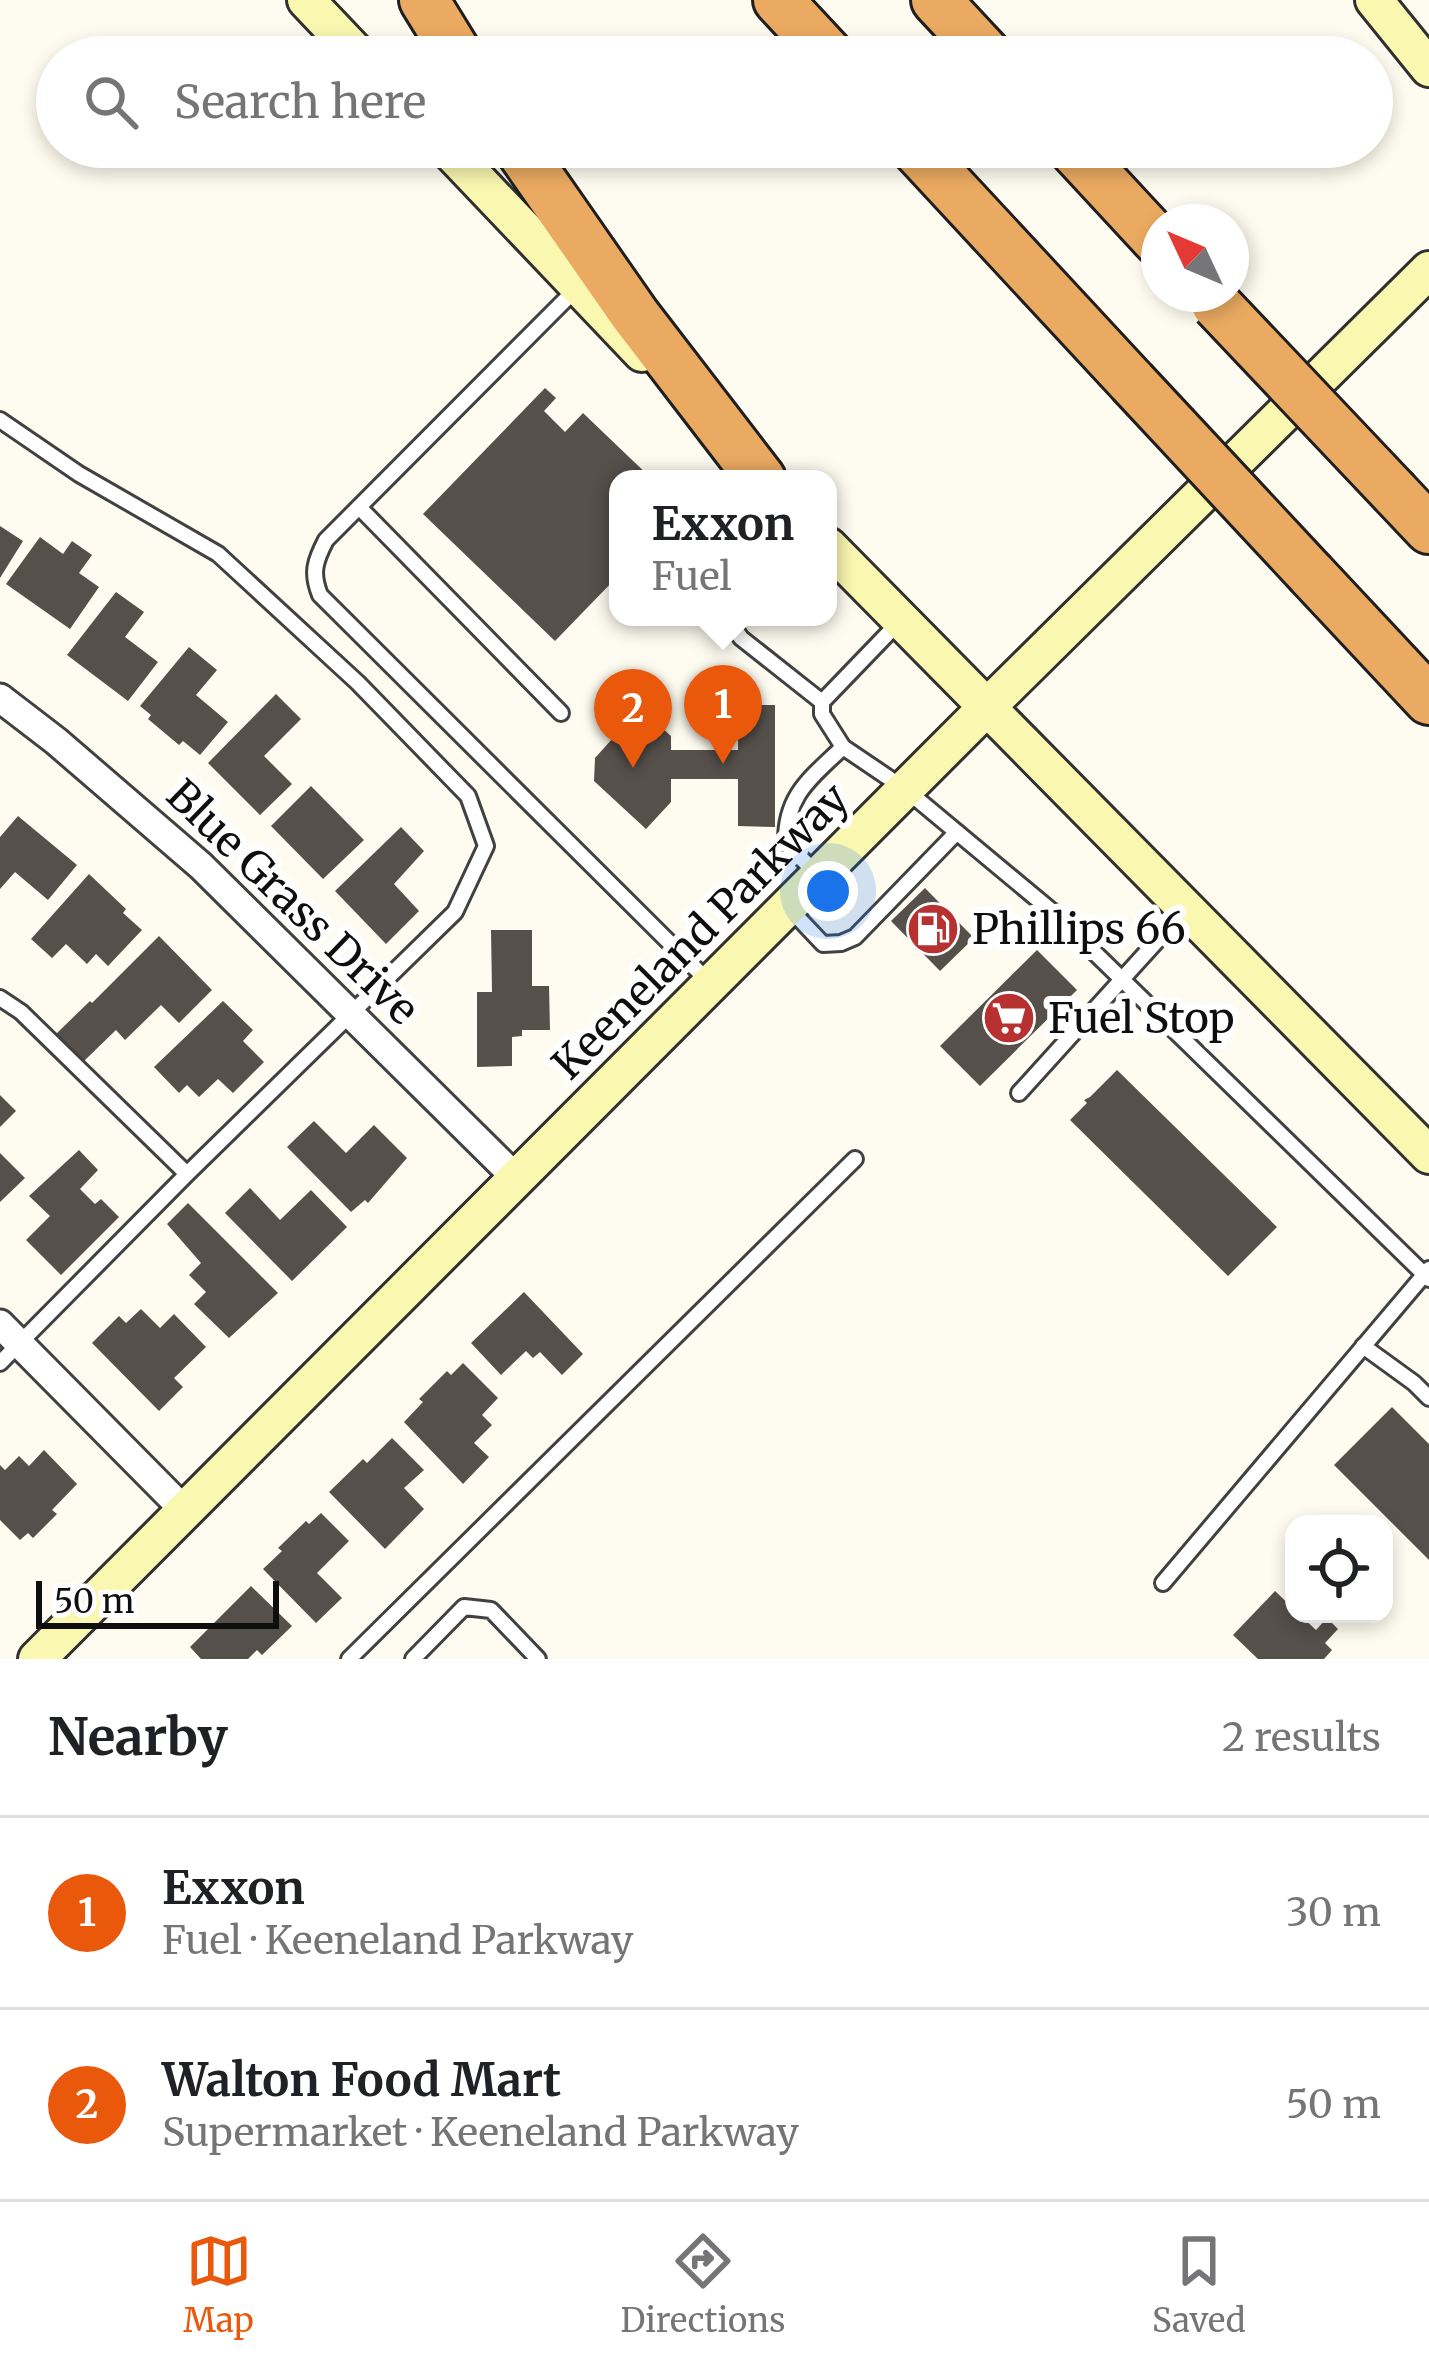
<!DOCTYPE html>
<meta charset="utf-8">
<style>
body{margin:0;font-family:Merriweather,serif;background:#f2f2f2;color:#202124}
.controls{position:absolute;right:36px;bottom:36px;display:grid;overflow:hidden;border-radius:24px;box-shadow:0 6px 18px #0003}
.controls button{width:108px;height:108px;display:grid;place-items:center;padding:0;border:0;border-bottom:3px solid #e0e0e0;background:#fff;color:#202124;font:60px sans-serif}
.compass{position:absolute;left:1141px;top:204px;width:108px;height:108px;border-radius:50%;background:#fff;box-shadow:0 6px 18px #0003;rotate:314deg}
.scale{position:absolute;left:36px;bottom:30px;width:243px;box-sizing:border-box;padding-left:12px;border:6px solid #0e0e0e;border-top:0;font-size:33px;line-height:42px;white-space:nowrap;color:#0e0e0e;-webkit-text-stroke:9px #fff;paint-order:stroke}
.you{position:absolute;left:828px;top:891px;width:42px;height:42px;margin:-30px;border:9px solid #fff;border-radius:50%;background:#1a73e8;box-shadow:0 0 0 18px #1a73e833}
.badge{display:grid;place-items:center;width:78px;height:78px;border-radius:50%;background:#ea580c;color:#fff;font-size:39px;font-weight:700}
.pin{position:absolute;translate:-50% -99px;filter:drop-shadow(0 3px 6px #0008)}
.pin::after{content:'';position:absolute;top:63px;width:42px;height:36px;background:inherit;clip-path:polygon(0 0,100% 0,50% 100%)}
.popup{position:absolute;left:609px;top:470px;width:228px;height:156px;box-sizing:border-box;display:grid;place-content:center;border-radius:24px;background:#fff;filter:drop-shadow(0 3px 9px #0005);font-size:39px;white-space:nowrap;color:#757577}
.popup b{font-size:45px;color:#202124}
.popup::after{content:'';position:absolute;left:50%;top:100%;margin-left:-24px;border:24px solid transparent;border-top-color:#fff}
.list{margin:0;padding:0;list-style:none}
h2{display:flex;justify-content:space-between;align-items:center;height:156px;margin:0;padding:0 48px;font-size:51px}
h2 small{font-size:39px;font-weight:400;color:#757577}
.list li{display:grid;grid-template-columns:78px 1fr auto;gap:36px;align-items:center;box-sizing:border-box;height:192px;padding:0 48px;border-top:3px solid #e0e0e0}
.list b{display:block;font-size:45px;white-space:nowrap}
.list p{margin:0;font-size:39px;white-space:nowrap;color:#757577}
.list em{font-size:39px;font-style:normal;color:#757577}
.icon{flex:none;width:66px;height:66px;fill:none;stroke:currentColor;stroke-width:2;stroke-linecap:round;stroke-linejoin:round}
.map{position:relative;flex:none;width:1429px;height:1659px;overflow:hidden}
.search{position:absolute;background:#fff;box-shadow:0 6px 18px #0003;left:36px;right:36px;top:36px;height:132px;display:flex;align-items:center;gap:30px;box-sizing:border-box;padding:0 42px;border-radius:66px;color:#757577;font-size:45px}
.sheet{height:540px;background:#fff}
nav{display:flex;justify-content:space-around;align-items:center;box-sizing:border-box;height:168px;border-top:3px solid #e0e0e0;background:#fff;font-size:33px;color:#757577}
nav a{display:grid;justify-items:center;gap:6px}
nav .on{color:#ea580c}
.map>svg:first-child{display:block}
.building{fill:#56504b}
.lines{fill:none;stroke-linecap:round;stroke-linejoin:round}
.lane-casing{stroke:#414141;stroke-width:20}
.street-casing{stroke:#414141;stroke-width:33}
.secondary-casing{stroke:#303030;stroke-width:42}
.highway-casing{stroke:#1f1f1f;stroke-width:54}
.lane{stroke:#fff;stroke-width:14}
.street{stroke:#fff;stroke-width:27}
.secondary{stroke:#faf7b0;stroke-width:36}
.highway{stroke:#ebaa61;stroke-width:48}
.highway-bridge-casing{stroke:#1f1f1f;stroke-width:54;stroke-linecap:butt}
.highway-bridge{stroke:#ebaa61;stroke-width:48}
.labels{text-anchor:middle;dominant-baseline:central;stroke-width:12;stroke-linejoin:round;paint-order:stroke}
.street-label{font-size:42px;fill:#0e0e0e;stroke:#fff}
.poi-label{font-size:42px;fill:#0e0e0e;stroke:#fff;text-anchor:start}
</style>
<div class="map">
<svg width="1429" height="1659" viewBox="0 0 1429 1659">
<rect width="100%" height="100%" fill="#fefcf0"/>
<path class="building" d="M 545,388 L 556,398 L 544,411 L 565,432 L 583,413 L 652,479 L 618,479 L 618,576 L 555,641 L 423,514 Z
M 0,526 L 23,541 L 0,578 Z
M 40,537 L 63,554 L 72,541 L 92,555 L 79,573 L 99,587 L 70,629 L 6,584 Z
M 116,592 L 144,612 L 125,637 L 158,662 L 128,701 L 67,655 Z
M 189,647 L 217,670 L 196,695 L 228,722 L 200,755 L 183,741 L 179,745 L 148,719 L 151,715 L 140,706 Z
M 276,694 L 301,719 L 264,756 L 292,784 L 260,815 L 208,763 Z
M 738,705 L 775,705 L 775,827 L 738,826 L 738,779 L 671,779 L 671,802 L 646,829 L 594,781 L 595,758 L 640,708 L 671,736 L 671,750 L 738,750 Z
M 311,786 L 364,840 L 323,879 L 271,826 Z
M 18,816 L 77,865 L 48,900 L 15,872 L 0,889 L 0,837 Z
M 401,827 L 424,851 L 394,884 L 419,911 L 386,944 L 335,891 Z
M 89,874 L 126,909 L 123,913 L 142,930 L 108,966 L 96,954 L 87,964 L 66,944 L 52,958 L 31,939 Z
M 925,888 L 974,938 L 940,971 L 891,921 Z
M 491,930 L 532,930 L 532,986 L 549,986 L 550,1030 L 522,1030 L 522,1036 L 512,1037 L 512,1066 L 477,1067 L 477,992 L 492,992 Z
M 159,936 L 212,990 L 179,1023 L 161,1005 L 125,1040 L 116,1030 L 84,1061 L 56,1034 L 90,1001 L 92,1003 Z
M 1037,950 L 1077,990 L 980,1086 L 940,1046 Z
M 223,1001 L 253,1030 L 243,1041 L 264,1062 L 233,1093 L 218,1079 L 199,1097 L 187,1085 L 179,1093 L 154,1067 Z
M 1117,1070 L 1277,1227 L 1228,1276 L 1070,1120 L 1087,1103 L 1084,1100 L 1090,1097 Z
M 0,1095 L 16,1111 L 0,1127 Z
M 314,1121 L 346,1153 L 374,1125 L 407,1158 L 368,1203 L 365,1200 L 351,1212 L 287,1147 Z
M 79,1150 L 98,1170 L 80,1189 L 95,1204 L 101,1199 L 119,1217 L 61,1275 L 26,1240 L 50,1216 L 29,1196 Z
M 0,1153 L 25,1178 L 0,1202 Z
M 250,1188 L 280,1220 L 311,1190 L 347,1227 L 292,1281 L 225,1213 Z
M 188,1203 L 278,1293 L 229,1338 L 194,1304 L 206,1292 L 189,1275 L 201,1263 L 167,1224 Z
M 524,1292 L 583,1354 L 562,1375 L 540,1352 L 533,1358 L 526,1351 L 501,1375 L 471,1343 Z
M 141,1309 L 160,1328 L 174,1314 L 206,1347 L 174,1378 L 183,1387 L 159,1411 L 92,1343 L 119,1316 L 126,1323 Z
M 463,1363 L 498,1398 L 482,1415 L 492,1425 L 474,1443 L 489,1457 L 463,1484 L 404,1422 L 423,1402 L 419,1399 L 447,1371 L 451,1375 Z
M 1392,1407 L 1429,1444 L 1429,1560 L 1334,1465 Z
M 392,1438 L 424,1470 L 404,1488 L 424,1509 L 385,1549 L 329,1492 L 363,1459 L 367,1463 Z
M 44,1450 L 77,1484 L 52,1510 L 57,1514 L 33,1538 L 28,1533 L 20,1540 L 0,1520 L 0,1465 L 5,1470 L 19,1456 L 29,1466 Z
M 321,1513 L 349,1541 L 317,1573 L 342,1598 L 316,1623 L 263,1569 L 282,1551 L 278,1548 L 306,1521 L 309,1524 Z
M 251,1586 L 292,1626 L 262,1655 L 257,1650 L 248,1659 L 201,1659 L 190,1647 Z
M 1275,1591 L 1294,1609 L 1294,1614 L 1299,1614 L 1316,1630 L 1327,1618 L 1338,1629 L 1325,1643 L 1332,1650 L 1324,1659 L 1258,1659 L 1233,1635 Z"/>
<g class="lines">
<g class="lane-casing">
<path id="lane" d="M 577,288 L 326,540 C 315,561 311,573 320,595 L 707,980
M 0,420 L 79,474 L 218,554 L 358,683 L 468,796 L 486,846 L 455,912 L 187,1174 L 0,1363
M 359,507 L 561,713
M 727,617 L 741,638 L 822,702
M 899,622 L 822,702 L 822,714 L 843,747 L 905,789 L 1054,913 L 1429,1279
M 815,872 L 786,843 C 785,795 811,778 843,747
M 788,907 L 823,944 L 841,943 L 855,937 L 957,832
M 0,998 L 21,1012 L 187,1174
M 1019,1093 L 1183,912
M 1363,1346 L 1414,1383 L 1429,1398
M 1163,1583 L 1429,1269
M 349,1659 L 855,1159
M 413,1659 L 464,1607 L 491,1610 L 538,1659"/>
</g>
<g class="street-casing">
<path id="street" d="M 0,698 L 56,741 L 201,866 L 516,1178
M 0,1324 L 185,1511"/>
</g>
<g class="secondary-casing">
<path id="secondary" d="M 306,0 L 360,57
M 1374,0 L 1429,68
M 446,147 L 642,353
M 828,546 L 1429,1155
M 37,1659 L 988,706 L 1429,270"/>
</g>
<g class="highway-casing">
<path id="highway" d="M 424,0 L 459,57
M 778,0 L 831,57
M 936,0 L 989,57
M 518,147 L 635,315 L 761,479
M 914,147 L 1132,382
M 1071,147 L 1159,242
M 1395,493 L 1429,529
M 1311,574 L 1429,700"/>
</g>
<use href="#lane" class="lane"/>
<use href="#street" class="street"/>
<use href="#secondary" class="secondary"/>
<use href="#highway" class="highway"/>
<g class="highway-bridge-casing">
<path id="highway-bridge" d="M 1216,304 L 1395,493
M 1132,382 L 1311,574"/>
</g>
<use href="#highway-bridge" class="highway-bridge"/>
</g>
<defs>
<g id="fuel-disc" transform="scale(2.7)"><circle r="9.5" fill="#b6312f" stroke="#fff"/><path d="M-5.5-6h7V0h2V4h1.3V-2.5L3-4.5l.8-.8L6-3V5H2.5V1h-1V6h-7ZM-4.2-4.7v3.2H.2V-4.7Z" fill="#fff"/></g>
<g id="supermarket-disc" transform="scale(2.7)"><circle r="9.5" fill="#b6312f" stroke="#fff"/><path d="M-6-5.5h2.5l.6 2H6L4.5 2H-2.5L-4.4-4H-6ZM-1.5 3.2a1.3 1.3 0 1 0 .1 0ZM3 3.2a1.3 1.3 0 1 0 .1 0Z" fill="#fff"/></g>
</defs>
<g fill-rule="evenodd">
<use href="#fuel-disc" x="933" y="929"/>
<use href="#supermarket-disc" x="1009" y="1018"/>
</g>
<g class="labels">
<g class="street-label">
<text transform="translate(293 902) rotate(44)">Blue Grass Drive</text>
<text transform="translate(700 931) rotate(-45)">Keeneland Parkway</text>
</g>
<g class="poi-label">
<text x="972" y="929">Phillips 66</text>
<text x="1048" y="1018">Fuel Stop</text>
</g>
</g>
</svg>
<div class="controls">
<button><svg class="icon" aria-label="locate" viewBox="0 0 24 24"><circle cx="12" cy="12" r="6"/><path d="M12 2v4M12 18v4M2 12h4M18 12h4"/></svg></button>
</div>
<svg class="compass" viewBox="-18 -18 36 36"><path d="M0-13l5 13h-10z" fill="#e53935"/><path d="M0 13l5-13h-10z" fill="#757577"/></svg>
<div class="scale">50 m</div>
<div class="you"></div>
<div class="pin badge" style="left:723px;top:764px">1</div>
<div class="popup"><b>Exxon</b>Fuel</div>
<div class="pin badge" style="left:633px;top:768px">2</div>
<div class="search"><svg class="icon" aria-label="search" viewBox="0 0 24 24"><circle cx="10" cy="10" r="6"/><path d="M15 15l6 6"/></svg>Search here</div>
</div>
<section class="sheet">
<h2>Nearby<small>2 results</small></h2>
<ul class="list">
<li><span class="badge">1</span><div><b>Exxon</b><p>Fuel · Keeneland Parkway</p></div><em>30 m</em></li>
<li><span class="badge">2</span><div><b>Walton Food Mart</b><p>Supermarket · Keeneland Parkway</p></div><em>50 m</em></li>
</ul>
</section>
<nav>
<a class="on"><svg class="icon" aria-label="map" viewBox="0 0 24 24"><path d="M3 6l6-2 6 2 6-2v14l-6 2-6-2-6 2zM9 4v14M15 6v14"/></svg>Map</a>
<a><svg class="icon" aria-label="directions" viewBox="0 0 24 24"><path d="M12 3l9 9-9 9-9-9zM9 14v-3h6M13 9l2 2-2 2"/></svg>Directions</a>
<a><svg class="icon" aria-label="saved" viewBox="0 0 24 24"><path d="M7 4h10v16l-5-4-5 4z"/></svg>Saved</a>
</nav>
